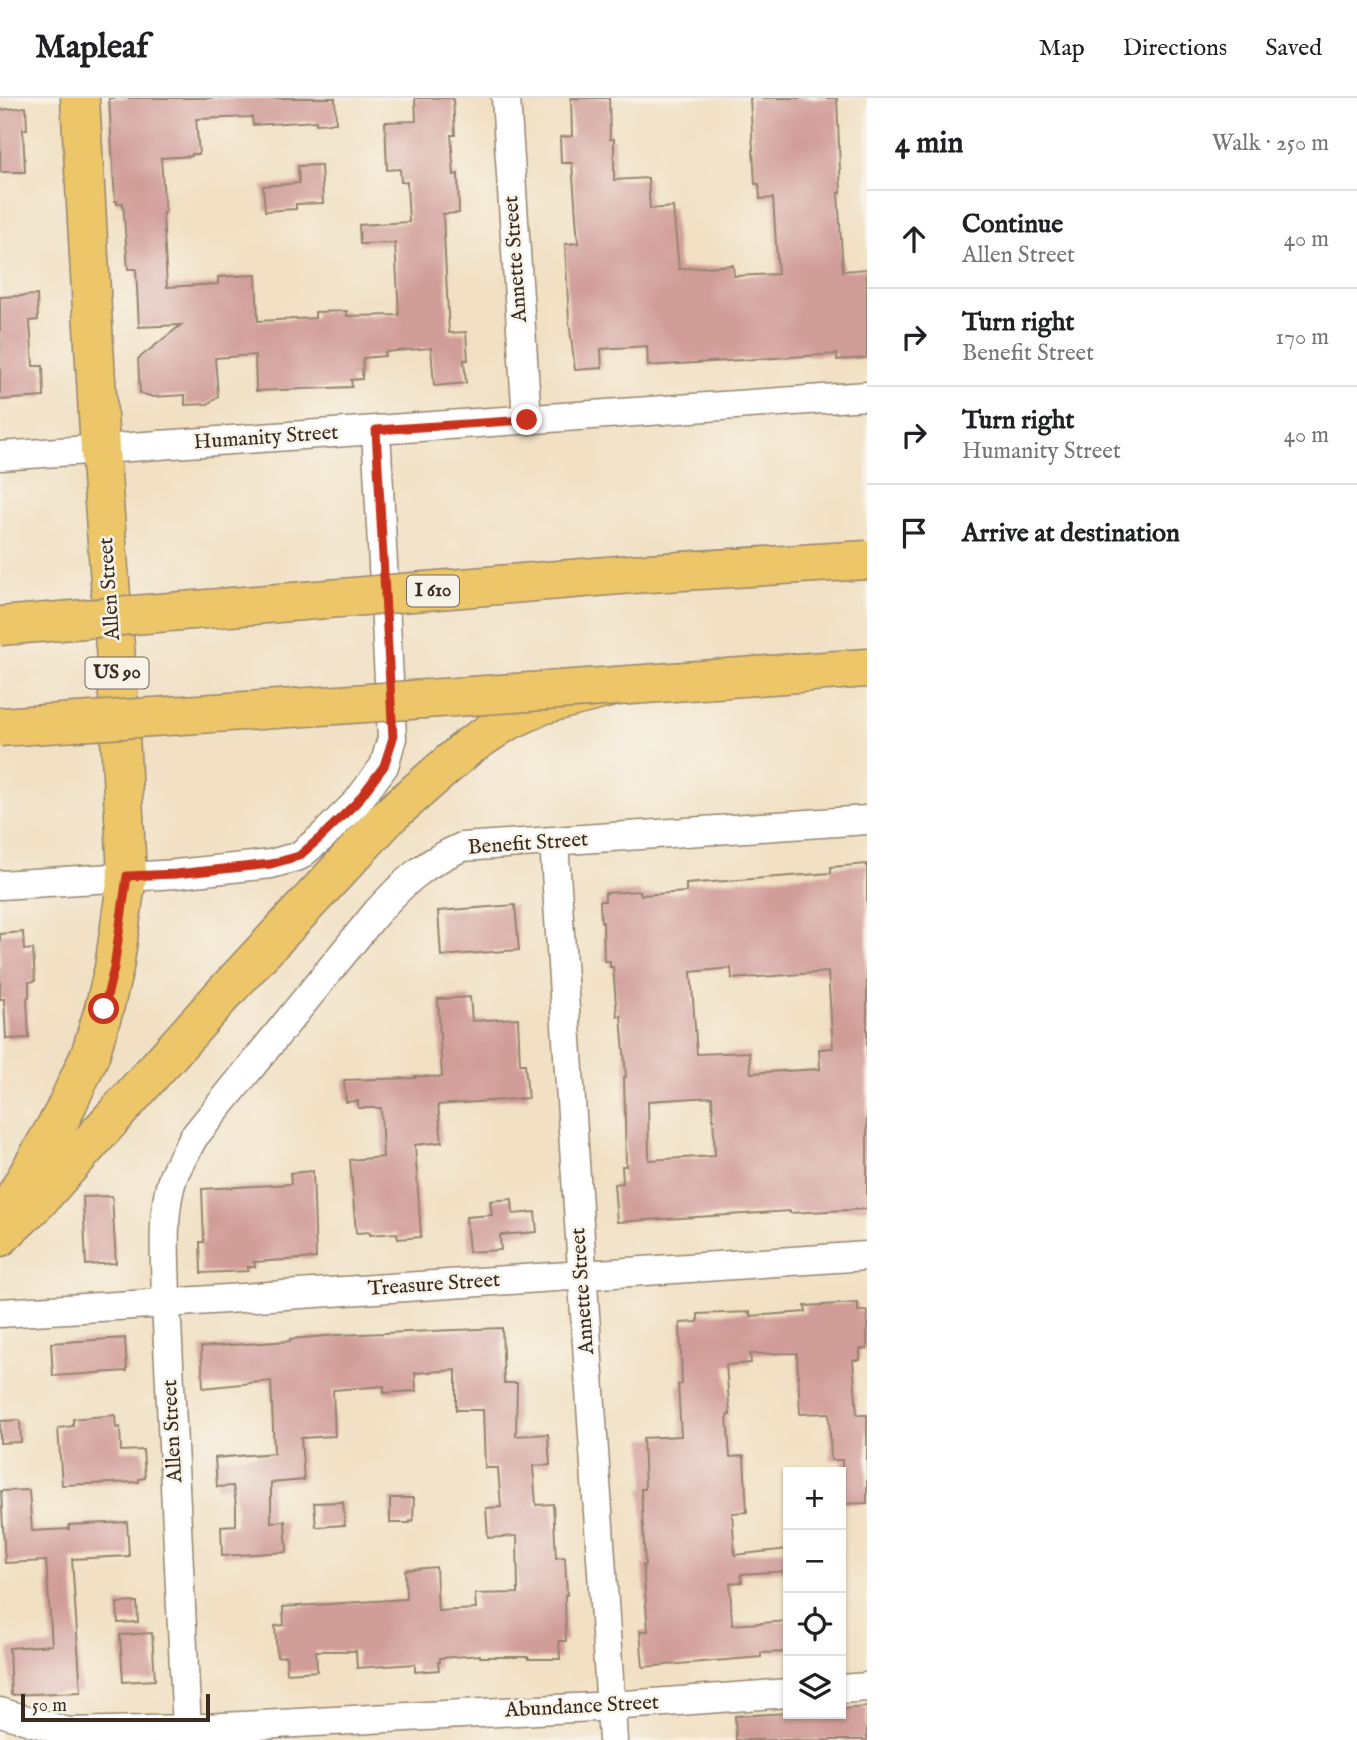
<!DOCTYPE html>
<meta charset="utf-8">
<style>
body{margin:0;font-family:"IM FELL English",serif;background:#f2f2f2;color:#202124}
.controls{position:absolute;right:21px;bottom:21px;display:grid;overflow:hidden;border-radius:0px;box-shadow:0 2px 5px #0004}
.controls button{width:63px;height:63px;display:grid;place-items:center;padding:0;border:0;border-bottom:2px solid #e0e0e0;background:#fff;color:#202124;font:35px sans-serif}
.scale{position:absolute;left:21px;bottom:18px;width:189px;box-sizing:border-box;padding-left:7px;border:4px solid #3b2a1e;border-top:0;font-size:19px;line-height:24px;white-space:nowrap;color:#3b2a1e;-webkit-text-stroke:5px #f7f3e8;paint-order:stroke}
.stop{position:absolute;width:21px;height:21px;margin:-16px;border:5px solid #c8321e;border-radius:50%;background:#fff}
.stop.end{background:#c8321e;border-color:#fff;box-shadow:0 2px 7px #0008}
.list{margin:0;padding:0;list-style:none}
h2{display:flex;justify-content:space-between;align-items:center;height:91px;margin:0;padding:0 28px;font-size:30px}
h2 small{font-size:23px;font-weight:400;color:#757577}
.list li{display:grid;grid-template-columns:46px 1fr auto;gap:21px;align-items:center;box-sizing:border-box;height:98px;padding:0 28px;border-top:2px solid #e0e0e0}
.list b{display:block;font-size:26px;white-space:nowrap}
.list p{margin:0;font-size:23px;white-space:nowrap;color:#757577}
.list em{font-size:23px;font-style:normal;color:#757577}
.icon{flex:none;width:38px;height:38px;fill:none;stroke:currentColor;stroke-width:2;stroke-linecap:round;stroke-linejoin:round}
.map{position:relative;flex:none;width:867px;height:1642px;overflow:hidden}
header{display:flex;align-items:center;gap:42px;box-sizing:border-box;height:98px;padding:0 35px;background:#fff;border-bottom:2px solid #e0e0e0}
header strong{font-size:33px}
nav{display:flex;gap:38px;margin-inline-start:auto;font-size:24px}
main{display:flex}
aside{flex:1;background:#fff}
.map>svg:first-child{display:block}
.building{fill:#d19d99;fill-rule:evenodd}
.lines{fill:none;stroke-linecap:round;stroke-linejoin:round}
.minor-casing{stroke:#968570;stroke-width:31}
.primary-casing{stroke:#968570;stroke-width:41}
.motorway-casing{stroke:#968570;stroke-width:41}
.minor{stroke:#fff;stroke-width:28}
.primary{stroke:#ecc669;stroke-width:38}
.motorway{stroke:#ecc669;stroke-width:38}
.motorway-bridge-casing{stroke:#968570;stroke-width:41;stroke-linecap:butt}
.motorway-bridge{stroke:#ecc669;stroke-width:38}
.route{stroke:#c8321e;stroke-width:9}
.labels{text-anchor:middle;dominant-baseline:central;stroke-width:5;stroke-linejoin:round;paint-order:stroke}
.shield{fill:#f7f3e8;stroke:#73665b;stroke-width:2}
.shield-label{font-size:19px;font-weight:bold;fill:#3b2a1e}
.street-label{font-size:21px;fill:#3b2a1e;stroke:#f7f3e8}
</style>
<header>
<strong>Mapleaf</strong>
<nav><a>Map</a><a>Directions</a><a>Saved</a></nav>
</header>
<main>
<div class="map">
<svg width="867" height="1642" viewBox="0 0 867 1642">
<rect width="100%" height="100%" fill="#f7f3e8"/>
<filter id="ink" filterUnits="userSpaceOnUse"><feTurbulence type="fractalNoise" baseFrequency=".0143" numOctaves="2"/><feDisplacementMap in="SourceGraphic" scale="14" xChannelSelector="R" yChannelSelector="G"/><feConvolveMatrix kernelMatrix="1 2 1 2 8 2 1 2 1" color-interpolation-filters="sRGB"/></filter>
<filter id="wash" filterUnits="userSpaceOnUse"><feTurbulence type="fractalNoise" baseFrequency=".00686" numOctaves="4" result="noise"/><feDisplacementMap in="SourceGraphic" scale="28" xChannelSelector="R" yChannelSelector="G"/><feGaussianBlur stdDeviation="1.57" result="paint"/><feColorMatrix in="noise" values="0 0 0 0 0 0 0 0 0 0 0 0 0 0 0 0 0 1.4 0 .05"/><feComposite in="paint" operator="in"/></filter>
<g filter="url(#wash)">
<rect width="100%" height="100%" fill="#f1e0c3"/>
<g id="blocks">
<path class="building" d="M 109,0 L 335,0 L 336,25 L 316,26 L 316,23 L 253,27 L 252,19 L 196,21 L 199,56 L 192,56 L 192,58 L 161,60 L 165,115 L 163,115 L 167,189 L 218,186 L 218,179 L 256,177 L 258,223 L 315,220 L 315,214 L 347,213 L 347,218 L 399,217 L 395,145 L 360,146 L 359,127 L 409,124 L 407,84 L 401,84 L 400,71 L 387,72 L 385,24 L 416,23 L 415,0 L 453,0 L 455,37 L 451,37 L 454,77 L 458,76 L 459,115 L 443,116 L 449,235 L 466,234 L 468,262 L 464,262 L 466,285 L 434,288 L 431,250 L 385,254 L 385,258 L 363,260 L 362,281 L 351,282 L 352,289 L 256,293 L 255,257 L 215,260 L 218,298 L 208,306 L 185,307 L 185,297 L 153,299 L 140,295 L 138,261 L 181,227 L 139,229 L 136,171 L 128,171 L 123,105 L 117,106 L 117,103 L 115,103 Z
M 571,0 L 609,0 L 610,41 L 614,41 L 614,82 L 648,80 L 650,111 L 673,109 L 679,171 L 733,167 L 734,178 L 778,176 L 773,100 L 760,101 L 759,86 L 755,86 L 750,0 L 837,0 L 841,95 L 838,95 L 843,173 L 867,171 L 867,260 L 837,262 L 837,256 L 648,268 L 647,248 L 601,251 L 602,270 L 575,272 L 569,223 L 565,146 L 578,145 L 572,65 L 561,65 L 560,39 L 572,38 Z
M 26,9 L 27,31 L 23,31 L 25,74 L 0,74 L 0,12 Z
M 321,67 L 323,105 L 296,106 L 296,111 L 265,113 L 263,88 L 299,85 L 298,68 Z
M 37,197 L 38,222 L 30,223 L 33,268 L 43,268 L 44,299 L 0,302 L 0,199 Z
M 867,766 L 867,1111 L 790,1115 L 790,1113 L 617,1124 L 614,1086 L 623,1085 L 622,1068 L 626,1068 L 624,979 L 626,979 L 621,918 L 617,918 L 613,869 L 610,869 L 610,863 L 604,863 L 603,824 L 601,824 L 600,803 L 605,803 L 605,795 L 640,793 L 641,797 L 686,794 L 686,786 L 831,775 L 831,769 ZM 731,870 L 732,881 L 828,874 L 833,950 L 819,951 L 820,971 L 751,975 L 749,954 L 697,956 L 691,874 ZM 712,999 L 715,1058 L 649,1062 L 648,1003 Z
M 515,807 L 519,852 L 441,858 L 438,813 Z
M 23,834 L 24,852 L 33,851 L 35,883 L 29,884 L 29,899 L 27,900 L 29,940 L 6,941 L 4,901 L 0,901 L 0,836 Z
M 470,899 L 472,923 L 518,920 L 520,966 L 525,966 L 528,1000 L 438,1007 L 442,1044 L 415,1047 L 421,1139 L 398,1141 L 397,1135 L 370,1137 L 370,1134 L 356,1135 L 350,1062 L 383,1059 L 381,1010 L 358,1010 L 358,1003 L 346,1004 L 344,982 L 415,980 L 415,978 L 442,979 L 438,901 Z
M 313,1073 L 316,1160 L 254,1164 L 255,1169 L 248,1169 L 248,1173 L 201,1175 L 200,1144 L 204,1144 L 202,1091 L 291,1086 L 290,1075 Z
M 112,1098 L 116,1165 L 86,1167 L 83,1099 Z
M 512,1101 L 513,1116 L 535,1114 L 537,1134 L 500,1137 L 501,1152 L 469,1154 L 466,1119 L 492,1117 L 490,1103 Z
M 858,1205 L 858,1213 L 867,1213 L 867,1251 L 860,1251 L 860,1262 L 853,1262 L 857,1317 L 867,1317 L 867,1405 L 844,1406 L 842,1362 L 831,1362 L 829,1315 L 800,1316 L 797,1255 L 750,1256 L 751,1265 L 726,1267 L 730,1317 L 727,1317 L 730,1359 L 744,1358 L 747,1414 L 732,1415 L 735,1457 L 788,1451 L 788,1473 L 741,1476 L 742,1484 L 730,1485 L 732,1527 L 788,1523 L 788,1554 L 761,1555 L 761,1559 L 643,1569 L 640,1533 L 648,1533 L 643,1467 L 645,1467 L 641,1391 L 645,1391 L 643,1340 L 681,1338 L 678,1287 L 682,1286 L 680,1225 L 698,1224 L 698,1216 L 750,1214 L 750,1218 L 806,1214 L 805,1208 Z
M 502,1230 L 504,1285 L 517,1285 L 516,1338 L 548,1336 L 550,1367 L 533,1368 L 536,1407 L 553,1406 L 556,1460 L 565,1459 L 567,1497 L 565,1497 L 566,1543 L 559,1543 L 560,1561 L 528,1561 L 528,1559 L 480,1559 L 480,1557 L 440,1560 L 440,1564 L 438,1564 L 439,1572 L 415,1574 L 415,1566 L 357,1570 L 356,1553 L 316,1553 L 317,1573 L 287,1575 L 286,1558 L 277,1559 L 275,1528 L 284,1527 L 283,1509 L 406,1501 L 405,1472 L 436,1469 L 438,1513 L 476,1511 L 475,1496 L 518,1495 L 517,1438 L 488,1440 L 486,1410 L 501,1409 L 498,1370 L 485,1370 L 483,1312 L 456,1312 L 456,1272 L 415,1275 L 416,1293 L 384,1295 L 384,1288 L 333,1292 L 335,1338 L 301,1340 L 304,1382 L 271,1385 L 271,1424 L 285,1423 L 287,1454 L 222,1458 L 221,1428 L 236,1427 L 236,1406 L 233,1388 L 217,1389 L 215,1360 L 274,1355 L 271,1283 L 203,1290 L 201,1249 L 290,1243 L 290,1241 L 338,1237 Z
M 125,1240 L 127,1273 L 53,1278 L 51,1245 Z
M 115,1317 L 116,1330 L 120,1329 L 121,1353 L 143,1352 L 145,1380 L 139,1381 L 139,1384 L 62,1387 L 58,1330 L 73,1328 L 73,1321 Z
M 20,1322 L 21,1344 L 0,1345 L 0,1323 Z
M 29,1392 L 32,1433 L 69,1431 L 69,1427 L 127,1424 L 129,1458 L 72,1461 L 81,1594 L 11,1597 L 9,1550 L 52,1547 L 46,1463 L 5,1465 L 1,1393 Z
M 390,1400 L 414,1400 L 413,1423 L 410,1423 L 410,1425 L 390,1425 Z
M 343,1404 L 345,1427 L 316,1429 L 314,1405 Z
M 137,1504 L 138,1524 L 118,1525 L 117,1505 Z
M 152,1535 L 155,1582 L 123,1584 L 120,1537 Z
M 867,1609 L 867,1642 L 736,1642 L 735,1618 L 788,1615 L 841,1616 L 841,1611 Z"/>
</g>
</g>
<g filter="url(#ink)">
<use href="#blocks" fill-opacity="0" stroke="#968570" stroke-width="2"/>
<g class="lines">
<g class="minor-casing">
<path id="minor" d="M 506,0 L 527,322
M 0,358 L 867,298
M 554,744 L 613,1642
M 0,787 L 176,776 L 271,766 L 299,758 L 322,739 L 357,704 L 384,668 L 392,640 L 376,332
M 0,1215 L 166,1205 L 867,1158
M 841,1591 L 867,1589
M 0,1614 L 68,1634 L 187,1631 L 611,1608 L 788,1595
M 187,1631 L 166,1205 C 166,1167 160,1116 173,1079 C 178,1066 187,1053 193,1040 L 376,815 C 404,784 423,766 462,749 L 867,722"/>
</g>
<g class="primary-casing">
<path id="primary" d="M 0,1125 L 63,1016 L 90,957 L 104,911 L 114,870 L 127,778 L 117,576 L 100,352 L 80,0"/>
</g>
<g class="motorway-casing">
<path id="motorway" d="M 0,1139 L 38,1103 L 227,892 L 390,717 L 468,649 L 504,625 L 542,607 L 617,588 L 867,570"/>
</g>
<use href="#minor" class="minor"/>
<use href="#primary" class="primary"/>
<use href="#motorway" class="motorway"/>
<g class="motorway-bridge-casing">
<path id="motorway-bridge" d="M 0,528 L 632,476 L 867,462
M 0,629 C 206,617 411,601 617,588"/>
</g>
<use href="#motorway-bridge" class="motorway-bridge"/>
</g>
</g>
<g class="lines" filter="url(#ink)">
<path class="route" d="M 104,911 L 114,870 L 127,778 L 176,776 L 271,766 L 299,758 L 321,739 L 357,704 L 384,668 L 393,640 L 376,332 L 527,322"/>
</g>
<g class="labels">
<g class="shield">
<rect x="407" y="477.5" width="52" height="31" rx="5"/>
<rect x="85.5" y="559.5" width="63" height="31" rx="5"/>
</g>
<g class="shield-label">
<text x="433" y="493">I 610</text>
<text x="117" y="575">US 90</text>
</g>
<g class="street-label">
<text transform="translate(516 161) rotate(-94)">Annette Street</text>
<text transform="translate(266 340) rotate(-4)">Humanity Street</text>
<text transform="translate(110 491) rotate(-94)">Allen Street</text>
<text transform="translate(528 746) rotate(-4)">Benefit Street</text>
<text transform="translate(434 1187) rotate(-4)">Treasure Street</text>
<text transform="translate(583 1193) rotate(-94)">Annette Street</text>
<text transform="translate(173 1333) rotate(-93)">Allen Street</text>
<text transform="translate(582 1609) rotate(-3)">Abundance Street</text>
</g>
</g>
</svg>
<div class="controls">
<button>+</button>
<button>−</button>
<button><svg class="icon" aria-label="locate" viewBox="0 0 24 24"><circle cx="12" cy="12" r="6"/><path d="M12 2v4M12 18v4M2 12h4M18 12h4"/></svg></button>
<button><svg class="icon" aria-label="layers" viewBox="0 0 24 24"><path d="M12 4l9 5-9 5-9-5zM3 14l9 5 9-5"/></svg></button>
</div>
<div class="scale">50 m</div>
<div class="stop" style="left:104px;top:911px"></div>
<div class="stop end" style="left:527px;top:322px"></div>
</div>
<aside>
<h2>4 min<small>Walk · 250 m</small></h2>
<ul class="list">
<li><svg class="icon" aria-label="ahead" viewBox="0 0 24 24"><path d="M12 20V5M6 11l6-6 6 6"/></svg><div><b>Continue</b><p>Allen Street</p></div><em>40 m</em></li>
<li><svg class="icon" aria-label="right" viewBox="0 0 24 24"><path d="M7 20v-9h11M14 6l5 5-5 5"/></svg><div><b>Turn right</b><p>Benefit Street</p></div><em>170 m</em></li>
<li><svg class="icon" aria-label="right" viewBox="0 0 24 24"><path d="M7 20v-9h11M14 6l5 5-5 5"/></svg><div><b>Turn right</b><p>Humanity Street</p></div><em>40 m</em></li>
<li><svg class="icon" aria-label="arrive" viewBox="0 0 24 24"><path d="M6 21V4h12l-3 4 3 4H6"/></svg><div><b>Arrive at destination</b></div></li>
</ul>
</aside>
</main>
